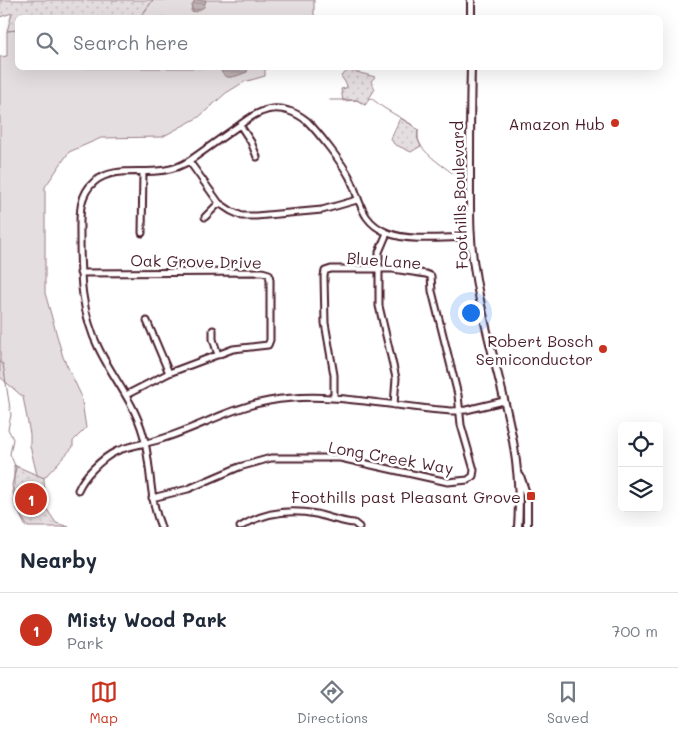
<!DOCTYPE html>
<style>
body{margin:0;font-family:Mali,sans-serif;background:#f2f2f3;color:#1f2937}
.controls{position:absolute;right:15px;bottom:15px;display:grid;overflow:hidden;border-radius:8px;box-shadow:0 5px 20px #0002}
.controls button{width:45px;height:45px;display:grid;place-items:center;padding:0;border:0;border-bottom:1px solid #e0e1e3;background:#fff;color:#1f2937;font:25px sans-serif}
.you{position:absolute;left:470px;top:312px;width:18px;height:18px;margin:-12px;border:4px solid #fff;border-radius:50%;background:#1a73e8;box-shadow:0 0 0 8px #1a73e833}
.badge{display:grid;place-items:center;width:32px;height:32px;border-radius:50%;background:#c8321e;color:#fff;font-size:16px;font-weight:700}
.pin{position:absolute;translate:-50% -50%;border:2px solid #fff;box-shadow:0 1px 5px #0006}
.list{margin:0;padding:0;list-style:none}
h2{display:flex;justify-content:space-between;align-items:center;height:65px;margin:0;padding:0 20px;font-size:21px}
h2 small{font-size:16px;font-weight:400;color:#747a83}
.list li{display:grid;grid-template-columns:32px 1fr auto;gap:15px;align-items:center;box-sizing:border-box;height:75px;padding:0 20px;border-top:1px solid #e0e1e3}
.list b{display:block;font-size:19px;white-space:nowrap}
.list p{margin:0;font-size:16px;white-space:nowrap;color:#747a83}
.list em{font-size:16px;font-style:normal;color:#747a83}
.icon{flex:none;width:28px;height:28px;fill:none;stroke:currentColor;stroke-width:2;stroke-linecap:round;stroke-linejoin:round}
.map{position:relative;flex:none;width:678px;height:527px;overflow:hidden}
.search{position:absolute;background:#fff;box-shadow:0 5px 20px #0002;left:15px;right:15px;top:15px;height:55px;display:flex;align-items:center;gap:12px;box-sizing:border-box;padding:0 18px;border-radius:8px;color:#747a83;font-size:19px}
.sheet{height:140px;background:#fff}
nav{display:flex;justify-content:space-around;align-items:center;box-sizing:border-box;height:70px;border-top:1px solid #e0e1e3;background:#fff;font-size:14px;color:#747a83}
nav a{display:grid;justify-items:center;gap:2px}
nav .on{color:#c8321e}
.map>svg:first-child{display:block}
.green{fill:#e5dee0;stroke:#987e86}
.park{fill:url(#park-dots);stroke:#987e86}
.water{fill:url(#water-rules);stroke:#91787e}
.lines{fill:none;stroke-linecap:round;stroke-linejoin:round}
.stream{stroke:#91787e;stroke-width:1}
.minor-casing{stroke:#4a1f2b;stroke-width:9}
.major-casing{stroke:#4a1f2b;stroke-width:10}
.minor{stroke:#fff;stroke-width:5}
.major{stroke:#fff;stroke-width:6}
.poi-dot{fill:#c8321e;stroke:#fff;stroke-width:2}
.labels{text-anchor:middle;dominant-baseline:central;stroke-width:5;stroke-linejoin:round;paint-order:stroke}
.poi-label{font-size:16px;fill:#4a1f2b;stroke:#fff;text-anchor:end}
.street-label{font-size:16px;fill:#4a1f2b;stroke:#fff}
</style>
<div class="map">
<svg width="678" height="527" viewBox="0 0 678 527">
<defs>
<pattern id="park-dots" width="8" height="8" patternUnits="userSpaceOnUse" patternTransform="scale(1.25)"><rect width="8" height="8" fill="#e5dee0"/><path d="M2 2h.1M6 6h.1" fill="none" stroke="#c6bec0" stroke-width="1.8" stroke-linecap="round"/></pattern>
<pattern id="water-rules" width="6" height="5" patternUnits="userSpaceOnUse" patternTransform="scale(1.25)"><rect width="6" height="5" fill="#c1b3b6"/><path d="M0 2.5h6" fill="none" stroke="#9f9194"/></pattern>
</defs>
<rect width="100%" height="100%" fill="#fff"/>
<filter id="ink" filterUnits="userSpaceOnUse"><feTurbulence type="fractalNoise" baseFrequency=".02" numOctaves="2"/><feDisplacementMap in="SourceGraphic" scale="10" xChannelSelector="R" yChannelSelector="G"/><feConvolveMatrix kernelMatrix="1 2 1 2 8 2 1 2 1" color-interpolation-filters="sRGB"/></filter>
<g filter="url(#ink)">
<path class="green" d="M 153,0 L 314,0 L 314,17 L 140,18 Z
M 17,30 L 18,68 L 265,68 L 265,76 L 244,82 L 226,93 L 199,117 L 162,137 L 101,138 L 69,152 L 45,187 L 45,293 L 63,357 L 81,395 L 86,428 L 73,441 L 73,447 L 44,478 L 37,475 L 30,446 L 30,434 L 23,397 L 0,377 L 0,57 L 7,56 L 7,31 Z"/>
<path class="park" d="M 0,0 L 153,0 L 140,17 L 18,18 L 17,30 L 7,31 L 12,13 L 0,17 Z
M 352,68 L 354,68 L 353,71 L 375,77 L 371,81 L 375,89 L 365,105 L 357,100 L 343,101 L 341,89 L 346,88 L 347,85 L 341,76 Z
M 400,118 L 411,124 L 418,130 L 418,139 L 421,146 L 411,152 L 394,144 L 391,139 Z
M 14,465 L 44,478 L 46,508 L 56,523 L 69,527 L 28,527 L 18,511 L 14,488 Z"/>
<path class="water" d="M 195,0 L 206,0 L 204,7 L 196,12 L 191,11 L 192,5 Z
M 220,68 L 248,68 L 247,72 C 236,76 224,83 220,68 Z"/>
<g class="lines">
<path class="stream" d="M 330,100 L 357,100 L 365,105 L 370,98 C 375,100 379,105 384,108 C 395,115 408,121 418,130 C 418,133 417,136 418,139 C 420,151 444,167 454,174
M 0,362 L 3,364 L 11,415 L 8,429 L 13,439 L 10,454 L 16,468 L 12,485 L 15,505 L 26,527"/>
<g class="minor-casing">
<path id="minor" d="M 240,125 L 251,142 L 257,157
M 189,161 L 219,203 L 231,211 L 242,216 L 256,216 L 322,210 L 357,200
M 205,217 L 219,203
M 142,233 L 143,172
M 387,233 L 379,252 L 379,306 L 396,378 L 394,405
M 80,273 L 262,272 L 269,274 L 270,280 L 270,340 L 268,345 L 233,349 L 169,373 L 126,395
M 147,321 L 169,373
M 213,330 L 213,339 L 218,355
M 78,490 C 82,481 86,476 93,469 C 116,445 129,448 158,440 C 196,429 229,408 269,401 C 330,390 390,407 451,411 L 466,410 L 504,401
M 152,498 L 188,489 L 239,467 L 271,458 L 340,458 L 448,482 L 468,480 L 473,476 L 474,470 L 461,425 L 458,395 L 432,291 L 431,276 L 426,274 L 393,269 L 331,269 L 325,271 L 324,276 L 325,323 L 334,375 L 334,397
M 161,527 C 148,496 152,465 143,434 C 134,402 113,378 99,349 C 81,313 80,275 80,236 C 80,216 78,196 94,182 C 119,161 157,182 189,161 C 205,150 221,138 237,127 C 244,122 252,115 261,112 C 270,108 280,108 289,111 C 296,113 302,117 307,121 C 318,132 343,164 350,178 C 361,201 360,222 388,233 C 409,242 447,237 471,237
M 240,527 C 264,512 289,509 316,514 C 329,517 341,522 354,523 L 359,527"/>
</g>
<g class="major-casing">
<path id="major" d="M 471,18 L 471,0
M 471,68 C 470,103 470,139 470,174 C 470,207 469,240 475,273 C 488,360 525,437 518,527
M 520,476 L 527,496 L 527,527"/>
</g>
<use href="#minor" class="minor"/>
<use href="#major" class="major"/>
</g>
</g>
<g class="poi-dot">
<circle cx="615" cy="123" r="5"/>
<circle cx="603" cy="349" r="5"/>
<rect x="526" y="491" width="10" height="10" rx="2.5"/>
</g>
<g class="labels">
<g class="poi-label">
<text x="605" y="123">Amazon Hub</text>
<text x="593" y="340">Robert Bosch<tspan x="593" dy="18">Semiconductor</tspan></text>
<text x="521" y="496">Foothills past Pleasant Grove</text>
</g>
<g class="street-label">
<text transform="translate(459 195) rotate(-92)">Foothills Boulevard</text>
<text transform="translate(384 260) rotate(4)">Blue Lane</text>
<text transform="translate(196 261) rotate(1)">Oak Grove Drive</text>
<text transform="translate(391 457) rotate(10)">Long Creek Way</text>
</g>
</g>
</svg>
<div class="controls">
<button><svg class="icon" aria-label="locate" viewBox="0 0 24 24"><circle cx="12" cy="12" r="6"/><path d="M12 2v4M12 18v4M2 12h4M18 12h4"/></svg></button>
<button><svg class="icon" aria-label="layers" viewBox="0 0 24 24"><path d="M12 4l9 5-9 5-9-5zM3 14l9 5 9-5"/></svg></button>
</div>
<div class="you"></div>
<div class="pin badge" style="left:31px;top:499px">1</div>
<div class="search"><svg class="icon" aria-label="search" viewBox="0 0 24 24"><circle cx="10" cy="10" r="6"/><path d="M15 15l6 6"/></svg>Search here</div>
</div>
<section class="sheet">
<h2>Nearby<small></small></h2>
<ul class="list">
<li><span class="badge">1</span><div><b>Misty Wood Park</b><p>Park</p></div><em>700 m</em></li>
</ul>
</section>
<nav>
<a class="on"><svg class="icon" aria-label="map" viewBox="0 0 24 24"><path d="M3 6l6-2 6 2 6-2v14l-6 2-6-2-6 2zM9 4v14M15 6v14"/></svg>Map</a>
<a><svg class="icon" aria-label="directions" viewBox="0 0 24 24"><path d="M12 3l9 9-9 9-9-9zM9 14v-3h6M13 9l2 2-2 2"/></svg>Directions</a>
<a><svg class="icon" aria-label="saved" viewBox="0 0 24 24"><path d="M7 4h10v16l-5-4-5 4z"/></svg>Saved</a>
</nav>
